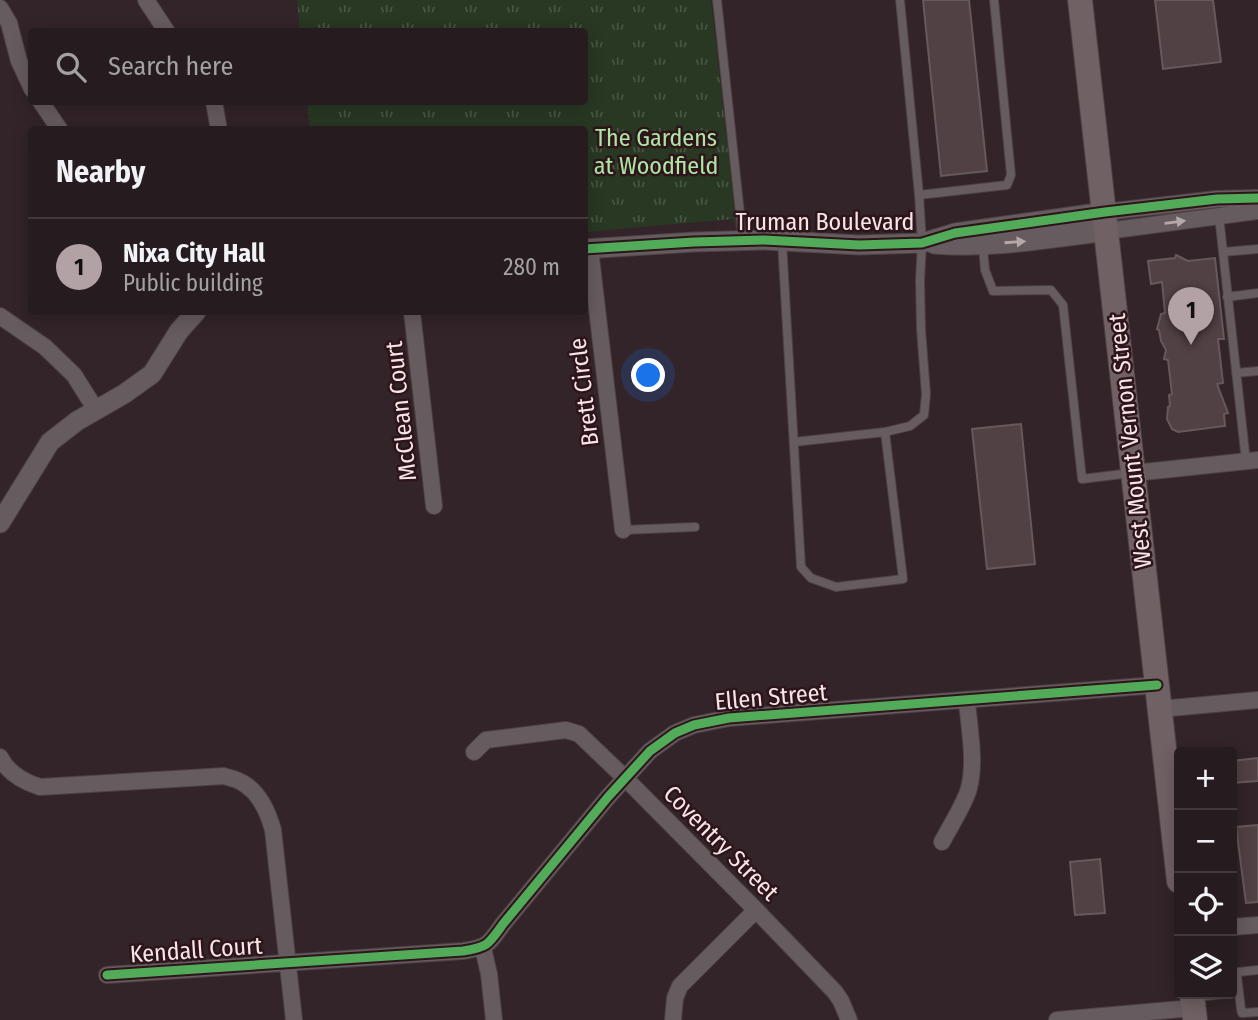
<!DOCTYPE html>
<meta charset="utf-8">
<style>
body{margin:0;font-family:"Fira Sans Condensed",sans-serif;background:#2e2427;color:#f1f3f6}
.controls{position:absolute;right:21px;bottom:21px;display:grid;overflow:hidden;border-radius:7px;box-shadow:0 4px 18px #0003}
.controls button{width:63px;height:63px;display:grid;place-items:center;padding:0;border:0;border-bottom:2px solid #42393c;background:#261b1e;color:#f1f3f6;font:35px sans-serif}
.you{position:absolute;left:649px;top:376px;width:24px;height:24px;margin:-18px;border:5px solid #fff;border-radius:50%;background:#1a73e8;box-shadow:0 0 0 10px #1a73e833}
.badge{display:grid;place-items:center;width:46px;height:46px;border-radius:50%;background:#b2a1a5;color:#111;font-size:23px;font-weight:700}
.pin{position:absolute;translate:-50% -58px;filter:drop-shadow(0 2px 4px #0008)}
.pin::after{content:'';position:absolute;top:37px;width:24px;height:21px;background:inherit;clip-path:polygon(0 0,100% 0,50% 100%)}
.list{margin:0;padding:0;list-style:none}
h2{display:flex;justify-content:space-between;align-items:center;height:91px;margin:0;padding:0 28px;font-size:30px}
h2 small{font-size:23px;font-weight:400;color:#a4a1a4}
.list li{display:grid;grid-template-columns:46px 1fr auto;gap:21px;align-items:center;box-sizing:border-box;height:98px;padding:0 28px;border-top:2px solid #42393c}
.list b{display:block;font-size:26px;white-space:nowrap}
.list p{margin:0;font-size:23px;white-space:nowrap;color:#a4a1a4}
.list em{font-size:23px;font-style:normal;color:#a4a1a4}
.icon{flex:none;width:38px;height:38px;fill:none;stroke:currentColor;stroke-width:2;stroke-linecap:round;stroke-linejoin:round}
.map{position:relative;flex:none;width:1258px;height:1020px;overflow:hidden}
.search{position:absolute;background:#261b1e;box-shadow:0 4px 18px #0003;left:28px;top:28px;width:560px;height:77px;display:flex;align-items:center;gap:18px;box-sizing:border-box;padding:0 24px;border-radius:7px;color:#a4a1a4;font-size:26px}
.panel{position:absolute;background:#261b1e;box-shadow:0 4px 18px #0003;left:28px;top:126px;width:560px;height:189px;border-radius:7px}
.map>svg:first-child{display:block}
.park{fill:url(#park-tufts)}
.building{fill:#514044;stroke:#66595c;stroke-width:2}
.lines{fill:none;stroke-linecap:round;stroke-linejoin:round}
.service-casing{stroke:#4d4144;stroke-width:10}
.minor-casing{stroke:#4d4144;stroke-width:18}
.tertiary-casing{stroke:#4d4144;stroke-width:21}
.primary-casing{stroke:#4d4144;stroke-width:26}
.service{stroke:#665b5e;stroke-width:8}
.minor{stroke:#665b5e;stroke-width:16}
.tertiary{stroke:#665b5e;stroke-width:19}
.primary{stroke:#706164;stroke-width:24}
.cycleway-casing{stroke:#2d151b;stroke-width:13}
.cycleway{stroke:#51ab58;stroke-width:9}
.oneway{fill:#b6a7aa}
.labels{text-anchor:middle;dominant-baseline:central;stroke-width:5;stroke-linejoin:round;paint-order:stroke}
.park-label{font-size:24px;fill:#ade6a2;stroke:#2d151b}
.street-label{font-size:24px;fill:#f7e5e8;stroke:#2d151b}
</style>
<div class="map">
<svg width="1258" height="1020" viewBox="0 0 1258 1020">
<defs>
<pattern id="park-tufts" width="24" height="20" patternUnits="userSpaceOnUse" patternTransform="scale(1.75)"><rect width="24" height="20" fill="#283823"/><path d="M3 7l-1-3M5 7V3M7 7l1-3M15 17l-1-3M17 17v-4M19 17l1-3" fill="none" stroke="#485543"/></pattern>
</defs>
<rect width="100%" height="100%" fill="#322428"/>
<path class="park" d="M 297,0 L 711,0 L 737,232 L 733,219 L 585,232 L 584,130 L 310,129 L 307,102 L 584,102 L 584,32 L 300,31 Z"/>
<path class="building" d="M 923,0 L 969,0 L 987,171 L 941,176 Z
M 1155,0 L 1213,0 L 1221,62 L 1163,69 Z
M 1176,255 L 1188,261 L 1215,258 L 1224,339 L 1218,339 L 1223,383 L 1217,384 L 1228,413 L 1224,414 L 1225,426 L 1178,432 L 1172,429 L 1167,419 L 1168,407 L 1170,406 L 1169,395 L 1172,394 L 1168,360 L 1164,359 L 1166,350 L 1161,341 L 1159,330 L 1157,329 L 1161,314 L 1165,313 L 1162,282 L 1151,284 L 1148,261 L 1175,258 Z
M 1021,424 L 1035,564 L 987,569 L 972,429 Z
M 1258,758 L 1258,781 L 1232,783 L 1232,761 Z
M 1258,825 L 1258,902 L 1246,903 L 1236,827 Z
M 1100,859 L 1105,913 L 1075,915 L 1070,862 Z"/>
<g class="lines">
<g class="service-casing">
<path id="service" d="M 717,0 L 743,241
M 919,195 L 1007,185 L 1011,175 L 994,0
M 1219,216 L 1246,461
M 782,242 L 801,567 L 811,578 L 836,587 L 903,579 L 885,432
M 983,247 L 985,270 L 993,291 L 1051,290 L 1063,305 L 1082,479 L 1131,473
M 1223,252 L 1258,249
M 1227,297 L 1258,293
M 1236,373 L 1258,371
M 794,442 L 885,432 L 910,426 L 924,415 L 926,394 L 921,329 L 920,280 L 922,243 L 919,195 L 900,0
M 623,530 L 695,527
M 1258,970 L 1238,972 L 1237,976 L 1241,1009 L 1242,1013 L 1258,1012
M 1195,997 L 1225,994"/>
</g>
<g class="minor-casing">
<path id="minor" d="M 146,0 L 167,32
M 0,8 L 9,23 L 19,61 L 32,89
M 41,102 L 60,130
M 214,102 L 219,130
M 1105,212 L 1217,199 L 1258,198
M 1107,231 L 1258,211
M 590,249 L 623,530
M 412,312 L 434,506
M 0,316 L 45,347 L 74,375 L 96,410
M 1134,473 L 1258,460
M 1160,709 L 1258,700
M 474,752 L 486,740 L 566,730 L 579,734 L 625,778 L 756,910 L 835,992 L 841,1001 L 849,1020
M 0,757 C 8,773 24,782 40,787 L 224,776 C 230,778 236,779 241,782 C 259,791 268,812 273,830 L 294,1020
M 942,842 C 950,826 965,804 969,788 C 976,761 969,728 967,701
M 1232,927 L 1258,925
M 483,948 L 489,974 L 494,1020
M 107,975 L 463,951 C 488,947 488,945 503,924 L 608,797 L 650,751 L 675,733 L 694,725 L 729,718 L 1157,685
M 673,1020 L 675,998 L 680,986 L 756,910
M 1057,1020 L 1193,1008"/>
</g>
<g class="tertiary-casing">
<path id="tertiary" d="M 934,244 C 991,249 1050,238 1107,231
M 584,249 L 694,242 L 764,240 L 859,245 L 922,243 L 955,233 L 1105,212
M 0,523 L 50,442 L 77,421 L 124,394 L 152,374 L 179,331 L 196,312"/>
</g>
<g class="primary-casing">
<path id="primary" d="M 1080,0 L 1179,881
M 1192,994 L 1195,1020"/>
</g>
<use href="#service" class="service"/>
<use href="#minor" class="minor"/>
<use href="#tertiary" class="tertiary"/>
<use href="#primary" class="primary"/>
<g class="cycleway-casing">
<path id="cycleway" d="M 584,249 L 694,242 L 764,240 L 859,245 L 922,243 L 955,233 L 1105,212 L 1217,199 L 1258,198
M 107,975 L 463,951 C 488,947 488,945 503,924 L 608,797 L 650,751 L 675,733 L 694,725 L 729,718 L 1157,685"/>
</g>
<use href="#cycleway" class="cycleway"/>
</g>
<defs><path id="oneway-solid" d="M-6-.8H1V-3.2L6.5 0L1 3.2V.8H-6Z" transform="scale(1.75)"/></defs>
<g class="oneway">
<use href="#oneway-solid" transform="translate(1175 222) rotate(-7)"/>
<use href="#oneway-solid" transform="translate(1015 242) rotate(-4)"/>
</g>
<g class="labels">
<g class="park-label">
<text x="656" y="138">The Gardens<tspan x="656" dy="28">at Woodfield</tspan></text>
</g>
<g class="street-label">
<text x="825" y="222">Truman Boulevard</text>
<text transform="translate(584 392) rotate(-97)">Brett Circle</text>
<text transform="translate(401 411) rotate(-96)">McClean Court</text>
<text transform="translate(1130 441) rotate(-96)">West Mount Vernon Street</text>
<text transform="translate(771 697) rotate(-5)">Ellen Street</text>
<text transform="translate(721 843) rotate(45)">Coventry Street</text>
<text transform="translate(196 950) rotate(-4)">Kendall Court</text>
</g>
</g>
</svg>
<div class="controls">
<button>+</button>
<button>−</button>
<button><svg class="icon" aria-label="locate" viewBox="0 0 24 24"><circle cx="12" cy="12" r="6"/><path d="M12 2v4M12 18v4M2 12h4M18 12h4"/></svg></button>
<button><svg class="icon" aria-label="layers" viewBox="0 0 24 24"><path d="M12 4l9 5-9 5-9-5zM3 14l9 5 9-5"/></svg></button>
</div>
<div class="you"></div>
<div class="pin badge" style="left:1191px;top:345px">1</div>
<div class="search"><svg class="icon" aria-label="search" viewBox="0 0 24 24"><circle cx="10" cy="10" r="6"/><path d="M15 15l6 6"/></svg>Search here</div>
<section class="panel">
<h2>Nearby<small></small></h2>
<ul class="list">
<li><span class="badge">1</span><div><b>Nixa City Hall</b><p>Public building</p></div><em>280 m</em></li>
</ul>
</section>
</div>
